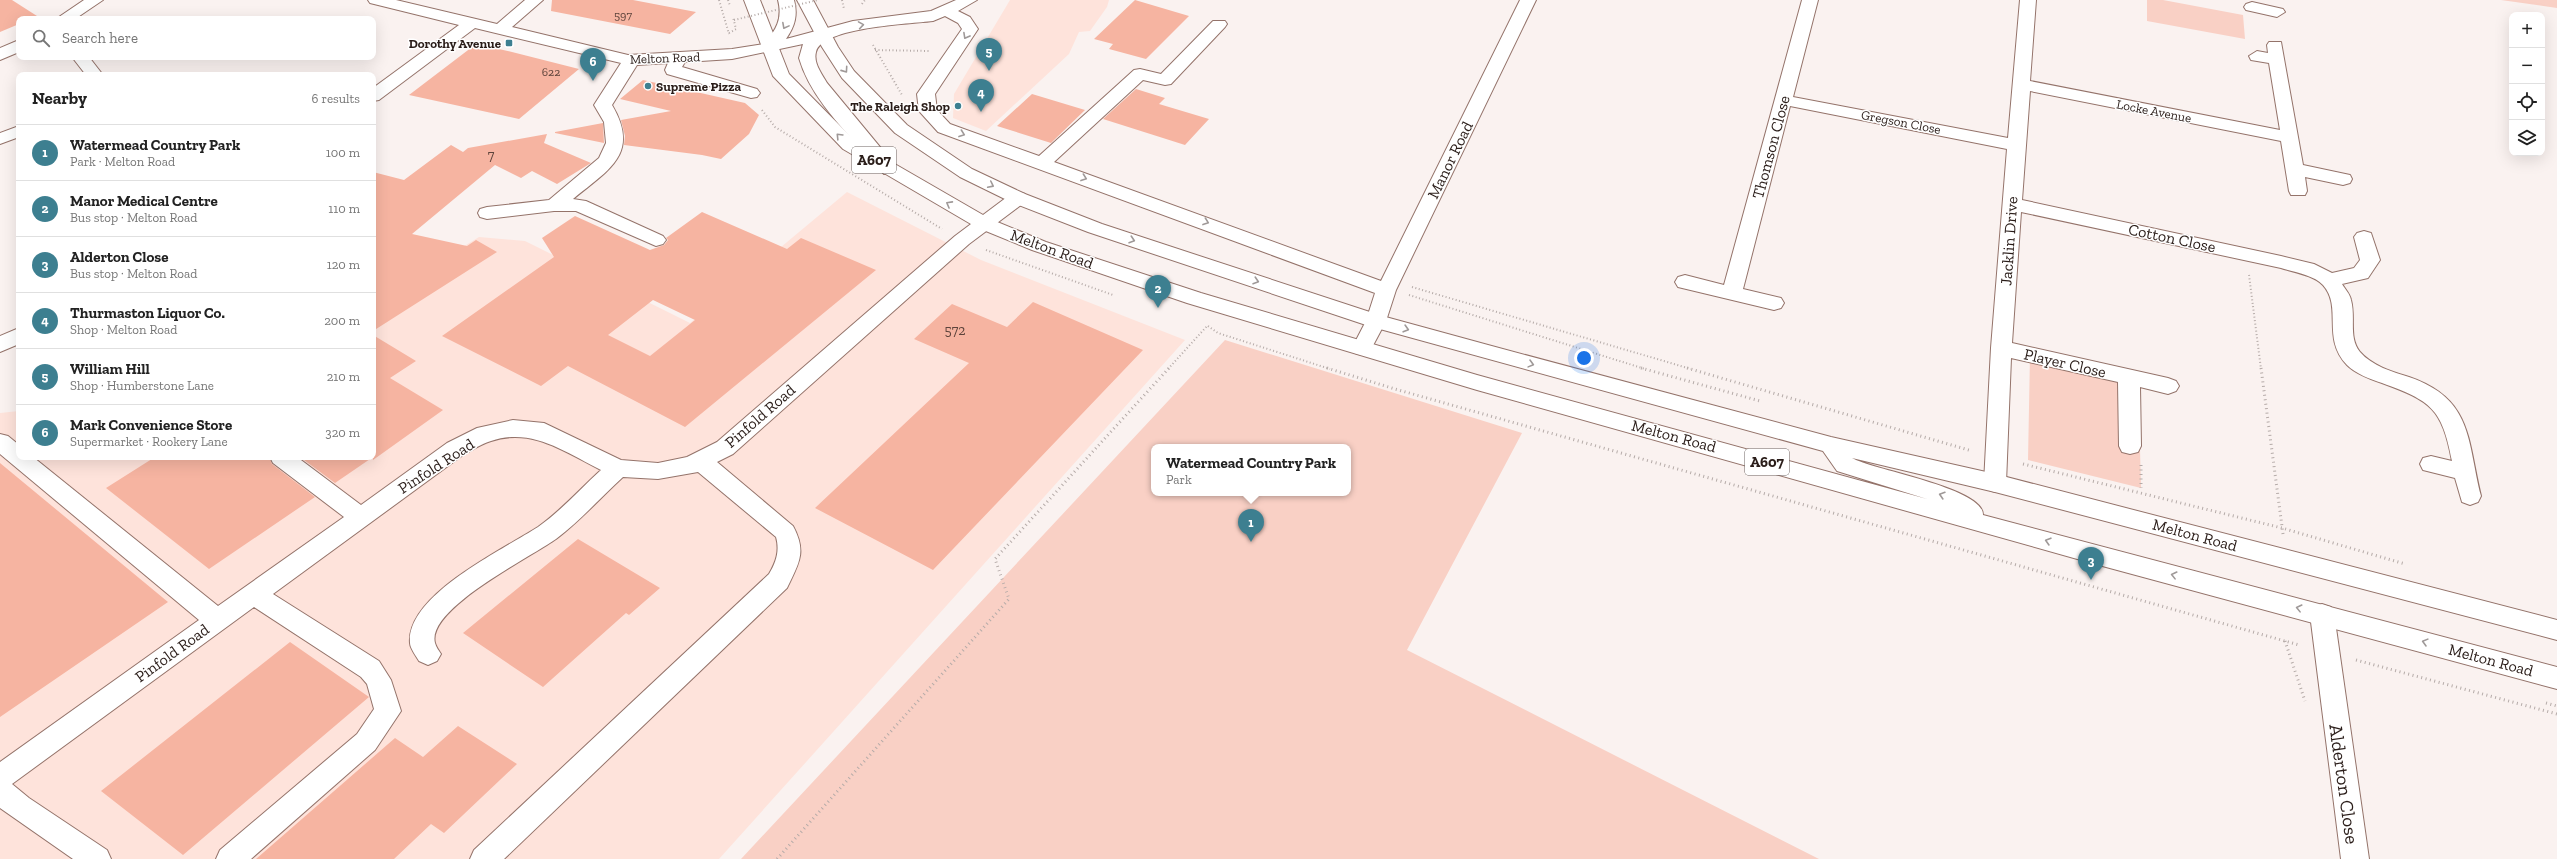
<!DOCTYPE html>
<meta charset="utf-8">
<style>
body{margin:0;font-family:"Zilla Slab",serif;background:#f6f6f6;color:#222}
.controls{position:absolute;right:12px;top:12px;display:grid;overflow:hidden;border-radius:8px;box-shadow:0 4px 16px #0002}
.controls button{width:36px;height:36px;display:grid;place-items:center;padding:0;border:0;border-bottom:1px solid #e0e0e0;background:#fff;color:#222;font:20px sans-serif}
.you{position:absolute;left:1584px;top:358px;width:14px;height:14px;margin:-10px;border:3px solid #fff;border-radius:50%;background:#1a73e8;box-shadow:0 0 0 6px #1a73e833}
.badge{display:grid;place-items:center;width:26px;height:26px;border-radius:50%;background:#3d7f90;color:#fff;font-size:13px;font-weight:700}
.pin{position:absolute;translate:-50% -33px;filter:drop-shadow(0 1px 2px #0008)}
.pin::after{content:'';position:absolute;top:21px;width:14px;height:12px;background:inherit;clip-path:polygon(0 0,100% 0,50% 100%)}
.popup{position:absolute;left:1151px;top:444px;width:200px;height:52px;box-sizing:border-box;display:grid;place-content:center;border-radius:8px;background:#fff;filter:drop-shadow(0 1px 3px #0005);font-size:13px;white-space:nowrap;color:#767676}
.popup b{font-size:15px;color:#222}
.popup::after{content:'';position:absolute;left:50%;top:100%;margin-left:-8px;border:8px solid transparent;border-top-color:#fff}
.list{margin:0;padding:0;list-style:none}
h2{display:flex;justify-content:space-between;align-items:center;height:52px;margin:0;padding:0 16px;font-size:17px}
h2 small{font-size:13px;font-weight:400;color:#767676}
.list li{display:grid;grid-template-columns:26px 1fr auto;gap:12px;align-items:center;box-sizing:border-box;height:56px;padding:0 16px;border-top:1px solid #e0e0e0}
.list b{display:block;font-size:15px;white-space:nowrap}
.list p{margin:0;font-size:13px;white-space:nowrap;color:#767676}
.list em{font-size:13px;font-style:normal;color:#767676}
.icon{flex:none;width:22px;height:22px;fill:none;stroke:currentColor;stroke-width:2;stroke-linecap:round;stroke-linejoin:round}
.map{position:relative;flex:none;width:2557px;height:859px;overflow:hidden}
.search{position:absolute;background:#fff;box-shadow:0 4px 16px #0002;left:16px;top:16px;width:360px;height:44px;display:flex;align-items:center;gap:10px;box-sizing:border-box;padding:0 14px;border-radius:8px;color:#767676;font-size:15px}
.panel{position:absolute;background:#fff;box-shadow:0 4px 16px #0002;left:16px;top:72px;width:360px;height:388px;border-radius:8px}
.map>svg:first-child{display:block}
.built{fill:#fee3db}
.green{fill:#f9d0c5;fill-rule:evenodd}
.building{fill:#f6b4a1;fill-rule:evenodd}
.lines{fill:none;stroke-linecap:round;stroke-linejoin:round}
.minor-casing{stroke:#94736a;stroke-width:2}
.highway-casing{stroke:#94736a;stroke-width:2}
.path-far1{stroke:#b5aba8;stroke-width:2;stroke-dasharray:1 2.5;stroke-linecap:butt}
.path{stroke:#b5aba8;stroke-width:3;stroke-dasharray:1 3.5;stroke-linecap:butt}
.minor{fill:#fff;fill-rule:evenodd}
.highway{fill:#fff;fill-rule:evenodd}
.path-bridge{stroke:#b5aba8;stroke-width:2;stroke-dasharray:1 2.5;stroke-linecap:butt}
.oneway{stroke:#9f9998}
.poi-dot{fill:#3d7f90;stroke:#fff;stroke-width:1.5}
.labels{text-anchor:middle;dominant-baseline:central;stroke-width:3;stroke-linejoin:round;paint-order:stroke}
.far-number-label{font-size:12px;fill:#5d433b}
.far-poi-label{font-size:13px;font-weight:bold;fill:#2a1d19;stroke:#fff;text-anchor:end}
.far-street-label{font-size:13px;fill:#2a1d19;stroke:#fff}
.number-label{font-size:14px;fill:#5d433b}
.shield{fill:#fff;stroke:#6a615e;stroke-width:1}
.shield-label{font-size:15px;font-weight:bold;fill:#2a1d19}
.street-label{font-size:16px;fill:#2a1d19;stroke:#fff}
.near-street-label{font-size:19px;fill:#2a1d19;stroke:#fff}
</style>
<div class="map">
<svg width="2557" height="859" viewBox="0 0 2557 859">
<rect width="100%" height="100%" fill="#faf2f0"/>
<path class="built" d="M 1010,0 L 1109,0 L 1107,7 L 1090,31 L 1079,32 L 1069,54 L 986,131 L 953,118 L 954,94 Z
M 847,192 L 981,260 L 1185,340 L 719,859 L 0,859 L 0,413 L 19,411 L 19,457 L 373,457 L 373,302 L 479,237 L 525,241 L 690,323 Z"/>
<path class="green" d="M 2147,0 L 2163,0 L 2243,15 L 2245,39 L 2147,21 Z
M 2501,0 L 2557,0 L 2557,8 Z
M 1225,340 L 1522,433 L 1407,650 L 1819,859 L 741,859 ZM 1154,447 L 1348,447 L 1348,493 L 1154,493 Z
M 2030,355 L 2129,377 L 2130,446 L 2140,449 L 2141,488 L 2028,460 Z"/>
<path class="building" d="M 0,0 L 12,0 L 37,16 L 19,19 L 19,24 L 0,32 Z
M 552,0 L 633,0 L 696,12 L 670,34 L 551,11 Z
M 1135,0 L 1189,16 L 1146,59 L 1109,49 L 1113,44 L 1094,39 Z
M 476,44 L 512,52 L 579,69 L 519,119 L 409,95 Z
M 643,80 L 745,103 L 759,115 L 749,134 L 721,159 L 702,155 L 624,145 L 625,136 L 621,120 L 671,111 L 620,99 Z
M 1136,89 L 1165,98 L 1159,104 L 1209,119 L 1185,145 L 1103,119 Z
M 1032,94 L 1085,110 L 1051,143 L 997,126 Z
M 603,123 L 604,143 L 555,133 L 555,132 Z
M 547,134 L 544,143 L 591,163 L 557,184 L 532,171 L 521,178 L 495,165 L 412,234 L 467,246 L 476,240 L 497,252 L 373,331 L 373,172 L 404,180 L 451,145 L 463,152 L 468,148 Z
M 702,212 L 787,249 L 801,238 L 876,270 L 685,427 L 568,366 L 541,386 L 442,336 L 554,257 L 542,238 L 575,216 L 650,250 L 664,245 L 668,240 L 666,238 ZM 653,300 L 695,320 L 650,356 L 608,335 Z
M 1033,302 L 1143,350 L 933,570 L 815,508 L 969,363 L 914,339 L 952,304 L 1007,327 Z
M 373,335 L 416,361 L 390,378 L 443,410 L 373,460 L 373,457 L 335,483 L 300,457 L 373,457 Z
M 155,457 L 269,457 L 272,464 L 315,497 L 209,569 L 106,488 Z
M 0,463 L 168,602 L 0,717 Z
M 578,539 L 660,588 L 629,615 L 626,613 L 543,687 L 463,633 Z
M 290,642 L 369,697 L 183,855 L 101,791 Z
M 458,726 L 517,764 L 444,833 L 431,824 L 394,859 L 256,859 L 395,738 L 423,757 Z"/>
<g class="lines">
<g class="minor-casing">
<path id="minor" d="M 84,0 L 103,0 L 75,19 L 56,19 Z
M 368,0 L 396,0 L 497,24 L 525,0 L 543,0 L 512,27 L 628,55 L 732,49 L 764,44 C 776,30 783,19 778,0 L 794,0 C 798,15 795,26 786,39 L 853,21 L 931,11 L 956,0 L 977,0 L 958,11 L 970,17 L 978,29 L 935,94 L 937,110 L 950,124 L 1039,156 L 1134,70 L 1140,69 L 1161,74 L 1213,21 L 1225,21 L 1227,24 L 1225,27 L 1171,84 L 1165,85 L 1143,80 L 1054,162 L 1381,281 L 1520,0 L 1536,0 L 1396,290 L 1386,321 L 1369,353 L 1362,355 L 1355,353 L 1352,348 L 1366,321 L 1375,293 L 938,132 L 919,111 L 917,94 L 962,29 L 958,23 L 945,16 L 933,21 C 910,24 822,27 816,52 C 813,63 822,74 827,83 L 899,170 L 896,174 L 884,174 C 854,139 812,103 799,58 L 803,44 L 732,59 L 685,62 L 682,67 L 757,89 L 760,93 L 757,97 L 751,98 L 667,74 L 665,70 L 668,63 L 637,65 L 612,105 C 641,154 608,170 573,199 L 586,201 L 663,236 L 666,240 L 663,244 L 656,246 L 576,211 L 554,211 L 487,219 L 480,217 L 478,213 L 480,209 L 487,207 L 549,200 L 599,158 L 606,143 L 604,122 L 594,105 L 621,63 L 475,28 L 379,100 L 373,101 L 373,88 L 459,25 L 370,3 Z
M 1802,0 L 1818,0 L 1793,97 L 2008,138 L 2020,0 L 2036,0 L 2030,81 L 2280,130 L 2269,63 L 2251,60 L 2249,56 L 2257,51 L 2268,53 L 2267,45 L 2269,42 L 2281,42 L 2303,165 L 2350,175 L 2352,179 L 2350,183 L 2343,185 L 2305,177 L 2307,191 L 2305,195 L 2291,195 L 2289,191 L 2281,141 L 2030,91 L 2022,200 L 2281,256 L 2314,264 L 2332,273 L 2354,268 L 2360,260 L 2354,237 L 2357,233 L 2364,231 L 2371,233 L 2380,260 L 2368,278 L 2342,284 C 2345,289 2350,294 2351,300 C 2356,318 2348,337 2360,352 C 2372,366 2393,372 2409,377 C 2473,399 2467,440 2481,496 L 2478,502 L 2470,505 L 2462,502 L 2455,478 L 2423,470 L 2420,464 L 2423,458 L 2431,456 L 2452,461 C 2442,408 2431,401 2382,383 C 2370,379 2356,374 2347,365 C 2321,338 2343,307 2323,285 C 2314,275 2293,272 2281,268 L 2021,212 L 2012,343 L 2168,378 L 2176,381 L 2179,386 L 2176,391 L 2168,394 L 2140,387 L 2141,446 L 2138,452 L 2130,454 L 2122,452 L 2119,446 L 2118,382 L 2011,358 L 2006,483 L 2003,489 L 1995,492 L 1987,489 L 1984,483 L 1991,348 L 2007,149 L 1790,106 L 1743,289 L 1781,298 L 1784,303 L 1781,308 L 1774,310 L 1678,287 L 1675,282 L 1678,277 L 1685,275 L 1724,285 Z
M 2252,2 L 2283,9 L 2285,12 L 2277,17 L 2246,10 L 2244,7 L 2246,4 Z
M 19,40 L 19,52 L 0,60 L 0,48 Z
M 72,57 L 89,57 L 103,75 L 86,75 Z
M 19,126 L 19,137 L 0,144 L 0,133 Z
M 1018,192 L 1025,194 L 1027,198 L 1025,202 L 969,244 L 733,454 L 717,462 L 793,526 C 807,552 799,563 787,588 L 504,859 L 470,859 L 474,850 L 769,574 C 776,562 780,551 776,537 L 698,472 L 658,479 L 623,477 C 601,497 580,521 556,539 C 531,557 426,609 435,643 C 436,647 439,651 441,654 L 437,661 L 428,665 L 419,661 C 416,656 410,648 410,643 C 406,595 504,549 538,527 C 561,511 581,488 601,470 C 565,452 532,427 491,441 C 481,444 472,450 463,455 L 273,594 L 379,661 L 391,680 L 401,711 L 375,750 L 251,859 L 216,859 L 220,850 L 357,734 L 374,709 L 367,684 L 361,677 L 254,607 L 12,784 L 29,798 L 107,850 L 111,859 L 73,859 L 0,808 L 0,762 L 199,620 L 0,454 L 0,434 L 8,436 L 19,445 L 19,457 L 33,457 L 218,606 L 344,517 L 273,463 L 270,457 L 297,457 L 361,505 L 447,443 L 477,428 L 513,420 L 544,423 L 621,460 L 658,463 L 687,457 L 717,442 L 955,236 L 1011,194 Z
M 19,328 L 19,344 L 0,352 L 0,336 Z
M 2322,604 L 2331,607 L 2334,614 L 2369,859 L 2341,859 L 2310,614 L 2313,607 Z"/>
</g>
<g class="highway-casing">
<path id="highway" d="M 744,0 L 760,0 L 789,74 L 855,141 L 990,219 L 1046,242 L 1201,293 L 1477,375 L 1927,499 L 1837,471 L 1823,451 L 1369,326 L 1088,232 L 1011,202 L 960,177 L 895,133 L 842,78 L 822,47 L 797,0 L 813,0 L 838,47 L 854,71 L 907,125 L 972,169 L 1025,194 L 1102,224 L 1382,316 L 1488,345 L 1831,437 L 1995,474 L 2557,620 L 2557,640 L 1995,492 L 1852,458 C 1873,470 1984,488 1983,515 L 2557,667 L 2557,689 L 2095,564 L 1477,390 L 1187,303 L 1032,250 L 976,227 L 843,149 L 773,76 Z"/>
</g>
<path class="path-far1" d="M 719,0 L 729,34
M 728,0 L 730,6
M 842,0 L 844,9
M 862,4 L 865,0
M 729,33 L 736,29 L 733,17
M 873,45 L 902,95
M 875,50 L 930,51
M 762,110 L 775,127 L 942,229
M 986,250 L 1113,295
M 2249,275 L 2261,369
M 1412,287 L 1691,369
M 1409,295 L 1645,369
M 1208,326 L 1218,333 L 1330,369
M 1168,369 L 1208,325"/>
<path class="path" d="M 1327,368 L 1395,389 L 2299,645
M 1641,368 L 1760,401
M 1687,368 L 1972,451
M 2261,368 L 2283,534
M 2023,464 L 2282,528 L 2405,564
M 2141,465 L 2141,488
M 2285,641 L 2305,701
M 2356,660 L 2557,714
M 2546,703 L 2557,706
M 777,859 L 1009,599 L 995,559 L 1169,368"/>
<use href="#minor" class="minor"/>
<use href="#highway" class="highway"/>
<path class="path-bridge" d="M 734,20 L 818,0"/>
</g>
<defs><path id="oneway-chevron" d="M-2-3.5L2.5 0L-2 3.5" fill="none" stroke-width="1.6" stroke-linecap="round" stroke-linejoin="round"/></defs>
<g class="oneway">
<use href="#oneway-chevron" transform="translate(861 25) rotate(-9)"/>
<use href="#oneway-chevron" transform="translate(785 26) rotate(118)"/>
<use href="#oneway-chevron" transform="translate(966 36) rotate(119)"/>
<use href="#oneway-chevron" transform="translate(845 70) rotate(55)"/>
<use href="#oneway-chevron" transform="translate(962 134) rotate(20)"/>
<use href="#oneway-chevron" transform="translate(839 136) rotate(-134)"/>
<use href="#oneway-chevron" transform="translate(1084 178) rotate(20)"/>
<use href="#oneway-chevron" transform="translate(991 185) rotate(26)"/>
<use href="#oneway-chevron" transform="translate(949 204) rotate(-151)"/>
<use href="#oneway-chevron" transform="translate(1206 222) rotate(20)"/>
<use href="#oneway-chevron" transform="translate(1132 240) rotate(18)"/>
<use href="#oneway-chevron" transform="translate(1256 281) rotate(18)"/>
<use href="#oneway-chevron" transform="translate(1406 329) rotate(16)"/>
<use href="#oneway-chevron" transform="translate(1531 364) rotate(15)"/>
<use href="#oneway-chevron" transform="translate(1942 495) rotate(-163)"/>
<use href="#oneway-chevron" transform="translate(2048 541) rotate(-164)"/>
<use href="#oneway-chevron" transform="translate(2174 575) rotate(-166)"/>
<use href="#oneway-chevron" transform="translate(2299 608) rotate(-166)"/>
<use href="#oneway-chevron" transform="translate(2425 642) rotate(-165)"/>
</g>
<g class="poi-dot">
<rect x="505" y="39" width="8" height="8" rx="2"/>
<circle cx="648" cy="86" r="4"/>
<circle cx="958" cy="106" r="4"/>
</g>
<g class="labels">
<g class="far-number-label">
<text x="623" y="15">597</text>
<text x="551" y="72">622</text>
</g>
<g class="far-poi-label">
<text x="501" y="43">Dorothy Avenue</text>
<text x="656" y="86" text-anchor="start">Supreme Pizza</text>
<text x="950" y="106">The Raleigh Shop</text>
</g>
<g class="far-street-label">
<text transform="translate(665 58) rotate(-2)">Melton Road</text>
<text transform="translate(2154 111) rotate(11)">Locke Avenue</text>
<text transform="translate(1901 122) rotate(11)">Gregson Close</text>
</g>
<g class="number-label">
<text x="491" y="155">7</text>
<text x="955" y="330">572</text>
</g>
<g class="shield">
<rect x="852" y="147" width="44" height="26" rx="3"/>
<rect x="1745" y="449" width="44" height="26" rx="3"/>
</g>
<g class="shield-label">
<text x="874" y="160">A607</text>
<text x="1767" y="462">A607</text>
</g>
<g class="street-label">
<text transform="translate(1771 147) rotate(-75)">Thomson Close</text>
<text transform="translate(1450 160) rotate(-64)">Manor Road</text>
<text transform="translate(2172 238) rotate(12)">Cotton Close</text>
<text transform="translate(2009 241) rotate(-86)">Jacklin Drive</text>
<text transform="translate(1052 249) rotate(20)">Melton Road</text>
<text transform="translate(2065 363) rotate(13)">Player Close</text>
<text transform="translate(760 416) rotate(-41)">Pinfold Road</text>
<text transform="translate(1674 436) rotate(15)">Melton Road</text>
<text transform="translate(436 466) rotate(-33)">Pinfold Road</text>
<text transform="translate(2195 535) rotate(15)">Melton Road</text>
<text transform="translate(172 653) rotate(-36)">Pinfold Road</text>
<text transform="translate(2491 660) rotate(15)">Melton Road</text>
</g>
<g class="near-street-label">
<text transform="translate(2344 784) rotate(82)">Alderton Close</text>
</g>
</g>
</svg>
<div class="controls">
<button>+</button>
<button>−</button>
<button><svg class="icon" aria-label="locate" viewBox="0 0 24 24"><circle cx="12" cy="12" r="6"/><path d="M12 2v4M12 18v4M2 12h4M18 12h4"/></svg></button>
<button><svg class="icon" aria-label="layers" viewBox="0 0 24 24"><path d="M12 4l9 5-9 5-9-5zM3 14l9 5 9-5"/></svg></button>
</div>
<div class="you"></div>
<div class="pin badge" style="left:1251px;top:542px">1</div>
<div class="popup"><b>Watermead Country Park</b>Park</div>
<div class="pin badge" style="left:1158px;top:308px">2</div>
<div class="pin badge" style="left:2091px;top:580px">3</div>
<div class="pin badge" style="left:981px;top:112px">4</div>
<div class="pin badge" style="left:989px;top:71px">5</div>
<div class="pin badge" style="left:593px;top:81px">6</div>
<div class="search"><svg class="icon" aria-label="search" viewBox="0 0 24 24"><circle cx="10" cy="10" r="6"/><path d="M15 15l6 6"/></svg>Search here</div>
<section class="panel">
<h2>Nearby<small>6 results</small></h2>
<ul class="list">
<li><span class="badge">1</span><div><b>Watermead Country Park</b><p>Park · Melton Road</p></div><em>100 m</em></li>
<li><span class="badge">2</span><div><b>Manor Medical Centre</b><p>Bus stop · Melton Road</p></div><em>110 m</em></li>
<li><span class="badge">3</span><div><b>Alderton Close</b><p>Bus stop · Melton Road</p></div><em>120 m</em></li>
<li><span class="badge">4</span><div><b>Thurmaston Liquor Co.</b><p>Shop · Melton Road</p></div><em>200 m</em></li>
<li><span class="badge">5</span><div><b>William Hill</b><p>Shop · Humberstone Lane</p></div><em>210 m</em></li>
<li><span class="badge">6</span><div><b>Mark Convenience Store</b><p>Supermarket · Rookery Lane</p></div><em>320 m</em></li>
</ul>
</section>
</div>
